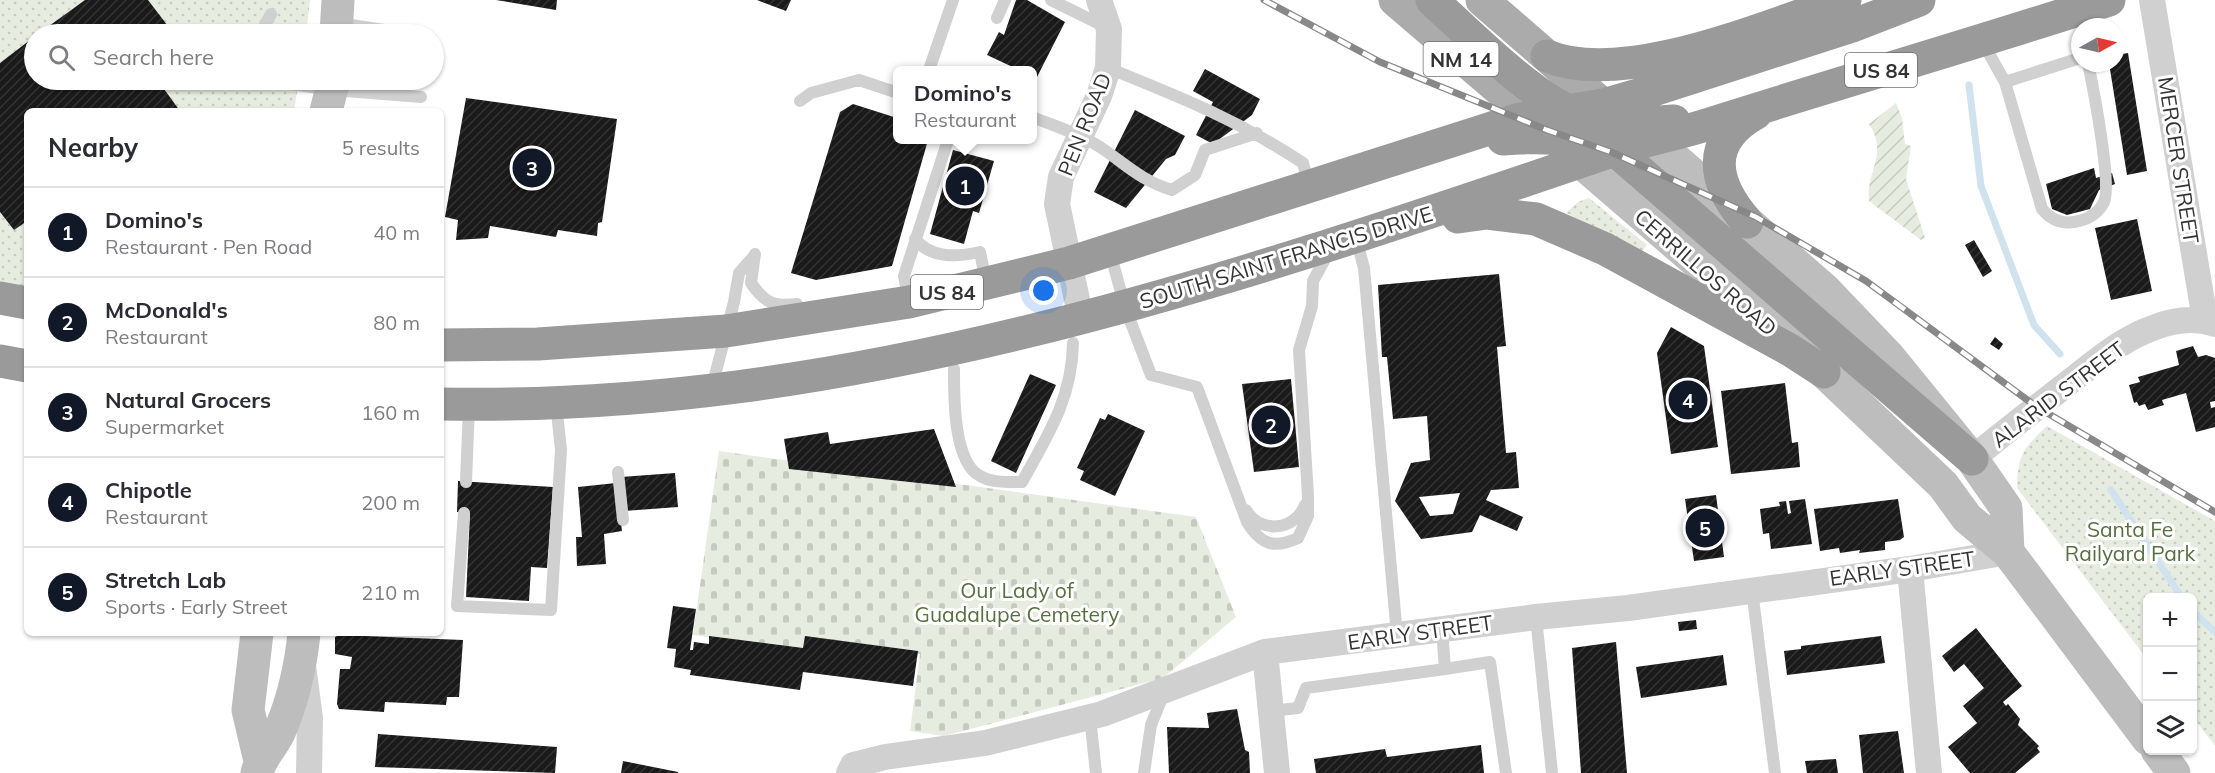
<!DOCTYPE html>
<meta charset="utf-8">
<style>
body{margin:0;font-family:Mulish,sans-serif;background:#f2f2f3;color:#2b2b33}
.controls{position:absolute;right:18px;bottom:18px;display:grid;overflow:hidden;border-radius:9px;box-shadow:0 2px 4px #0004}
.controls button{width:54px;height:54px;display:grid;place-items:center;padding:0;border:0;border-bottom:2px solid #e1e1e2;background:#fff;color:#2b2b33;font:30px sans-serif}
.compass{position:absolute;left:2071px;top:18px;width:54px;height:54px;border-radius:50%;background:#fff;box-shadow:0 2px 4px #0004;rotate:82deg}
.you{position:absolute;left:1044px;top:291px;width:21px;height:21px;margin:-15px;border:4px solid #fff;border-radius:50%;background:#1a73e8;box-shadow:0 0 0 9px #1a73e833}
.badge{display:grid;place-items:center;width:39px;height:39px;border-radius:50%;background:#111827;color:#fff;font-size:20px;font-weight:700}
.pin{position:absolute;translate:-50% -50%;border:3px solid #fff;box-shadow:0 2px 6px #0006}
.popup{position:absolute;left:893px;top:66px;width:144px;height:78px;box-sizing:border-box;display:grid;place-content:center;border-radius:9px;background:#fff;filter:drop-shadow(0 2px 4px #0005);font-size:20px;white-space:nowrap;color:#7c7c81}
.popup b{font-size:22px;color:#2b2b33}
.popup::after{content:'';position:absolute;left:50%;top:100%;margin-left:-12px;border:12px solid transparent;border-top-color:#fff}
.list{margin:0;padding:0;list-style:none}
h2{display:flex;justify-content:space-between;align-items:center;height:78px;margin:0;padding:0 24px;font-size:26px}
h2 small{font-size:20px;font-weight:400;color:#7c7c81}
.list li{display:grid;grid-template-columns:39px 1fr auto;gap:18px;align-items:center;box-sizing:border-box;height:90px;padding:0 24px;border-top:2px solid #e1e1e2}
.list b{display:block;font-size:22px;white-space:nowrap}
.list p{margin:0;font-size:20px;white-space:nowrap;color:#7c7c81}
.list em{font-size:20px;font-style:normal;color:#7c7c81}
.icon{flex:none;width:33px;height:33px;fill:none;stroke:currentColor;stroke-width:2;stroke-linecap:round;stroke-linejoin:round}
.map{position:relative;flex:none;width:2215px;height:773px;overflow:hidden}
.search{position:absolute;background:#fff;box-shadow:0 2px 4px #0004;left:24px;top:24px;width:420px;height:66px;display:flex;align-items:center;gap:15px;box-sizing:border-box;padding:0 21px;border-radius:33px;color:#7c7c81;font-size:22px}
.panel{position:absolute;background:#fff;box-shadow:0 2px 4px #0004;left:24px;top:108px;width:420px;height:528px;border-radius:9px}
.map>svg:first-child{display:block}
.grass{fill:url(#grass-dots)}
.cemetery{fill:url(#cemetery-stones)}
.garden{fill:url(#garden-furrows)}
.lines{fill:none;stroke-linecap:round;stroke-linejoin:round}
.stream{stroke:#cfe2ee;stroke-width:7}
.building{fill:url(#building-hatch);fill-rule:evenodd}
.lane{stroke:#d0d0d0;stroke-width:12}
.street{stroke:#d0d0d0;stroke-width:26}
.secondary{stroke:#bdbdbd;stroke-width:33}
.primary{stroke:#ababab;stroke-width:33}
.highway{stroke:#9a9a9a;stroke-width:33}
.rail-casing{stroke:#888;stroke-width:7}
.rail{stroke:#fff;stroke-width:4.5;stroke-dasharray:14;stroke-linecap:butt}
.labels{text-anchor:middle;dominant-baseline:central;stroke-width:6;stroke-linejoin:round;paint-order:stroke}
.shield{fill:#fff;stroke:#707070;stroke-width:1.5}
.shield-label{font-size:20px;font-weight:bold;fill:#333}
.street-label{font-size:21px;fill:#333;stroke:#fff}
.park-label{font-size:21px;fill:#56703f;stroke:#fff}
</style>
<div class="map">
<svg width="2215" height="773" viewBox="0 0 2215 773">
<defs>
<pattern id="grass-dots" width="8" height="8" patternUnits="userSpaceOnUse" patternTransform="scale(1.5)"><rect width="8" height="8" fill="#e6ecdf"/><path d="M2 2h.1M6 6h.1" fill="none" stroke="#c6cbc0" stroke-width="1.8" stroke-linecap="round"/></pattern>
<pattern id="cemetery-stones" width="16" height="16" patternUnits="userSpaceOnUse" patternTransform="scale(1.5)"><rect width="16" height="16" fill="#e6ecdf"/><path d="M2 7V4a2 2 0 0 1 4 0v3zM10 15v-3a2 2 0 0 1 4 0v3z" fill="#c6cbc0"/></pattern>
<pattern id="garden-furrows" width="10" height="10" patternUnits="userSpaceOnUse" patternTransform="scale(1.5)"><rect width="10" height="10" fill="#e6ecdf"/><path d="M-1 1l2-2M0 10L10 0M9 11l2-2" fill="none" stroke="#c6cbc0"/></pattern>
<pattern id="building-hatch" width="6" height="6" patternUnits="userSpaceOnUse" patternTransform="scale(1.5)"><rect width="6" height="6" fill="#1a1a1a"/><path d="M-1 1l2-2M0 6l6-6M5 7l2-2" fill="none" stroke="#333"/></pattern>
</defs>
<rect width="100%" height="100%" fill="#fff"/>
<path class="grass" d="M 0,0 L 310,0 L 306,34 L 34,34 L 34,80 L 299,80 L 294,111 L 27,111 L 27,292 L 0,287 Z
M 1589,198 L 1647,245 L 1642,252 L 1566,213 L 1578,202 Z
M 2047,426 L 2215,521 L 2215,746 L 2193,717 L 2192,598 L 2148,598 L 2147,659 L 2017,488 C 2018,454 2023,449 2047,426 Z"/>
<path class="cemetery" d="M 719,451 L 1196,517 L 1236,617 L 1163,678 L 944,736 L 910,731 L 920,654 L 811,639 L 809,651 L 693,635 Z"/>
<path class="garden" d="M 1896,103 L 1902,118 L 1905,144 L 1911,146 L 1906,179 L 1925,238 L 1921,240 L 1869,201 C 1866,169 1889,155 1869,124 Z"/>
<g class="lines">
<path class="stream" d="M 1969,85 L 1981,186 L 2034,325 L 2060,354
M 2111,490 L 2182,598
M 2192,611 L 2215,632"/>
</g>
<path class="building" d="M 85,0 L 148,0 L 174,34 L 38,34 Z
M 496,0 L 557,0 L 556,10 Z
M 757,0 L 791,0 L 786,11 Z
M 1016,0 L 1027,0 L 1065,22 L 1036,79 L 1032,77 L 1032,70 L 1019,70 L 987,55 L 999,32 L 1004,35 Z
M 34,37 L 34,80 L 176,80 L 164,89 L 180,111 L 27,111 L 27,221 L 14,230 L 0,212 L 0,63 Z
M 2128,53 L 2147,171 L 2127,175 L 2109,63 L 2116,63 L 2116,55 Z
M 1205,69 L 1260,99 L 1252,115 L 1213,144 L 1196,135 L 1213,102 L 1193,91 Z
M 466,98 L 617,119 L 602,222 L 598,223 L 597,236 L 558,230 L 556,237 L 490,226 L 488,238 L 456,240 L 458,220 L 445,217 Z
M 853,104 L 897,118 L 897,140 L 928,140 L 892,266 L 816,280 L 791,273 L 840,112 Z
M 1135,110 L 1185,136 L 1175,155 L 1166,159 L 1126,208 L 1094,192 Z
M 953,150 L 994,161 L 979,213 L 973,211 L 964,244 L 930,234 Z
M 2094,168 L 2096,178 L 2112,173 L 2115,184 L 2099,190 L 2090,209 L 2067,215 L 2052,209 L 2046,184 Z
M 2137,219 L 2152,291 L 2111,300 L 2095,228 Z
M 1974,240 L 1992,271 L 1983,277 L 1965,245 Z
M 1499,274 L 1506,346 L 1497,347 L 1506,453 L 1516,452 L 1519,488 L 1491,490 L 1486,500 L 1523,517 L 1517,531 L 1480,515 L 1472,532 L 1421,539 L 1395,501 L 1411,463 L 1430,460 L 1427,416 L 1393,419 L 1387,357 L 1382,357 L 1378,285 ZM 1460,493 L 1453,514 L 1430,516 L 1419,497 Z
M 1671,327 L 1704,346 L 1718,447 L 1671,454 L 1657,353 Z
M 1995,337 L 2003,344 L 1999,350 L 1990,344 Z
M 2193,346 L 2198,357 L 2206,355 L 2215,358 L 2215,401 L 2210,402 L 2211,408 L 2215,407 L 2215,427 L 2196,432 L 2186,393 L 2162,400 L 2164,405 L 2148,410 L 2145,404 L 2139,406 L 2137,402 L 2134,403 L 2129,385 L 2140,382 L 2138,377 L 2179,365 L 2176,351 Z
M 1030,374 L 1056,385 L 1016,473 L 991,461 Z
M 1291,379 L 1299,467 L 1254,472 L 1242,384 Z
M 1785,383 L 1792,443 L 1798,442 L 1800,467 L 1731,474 L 1721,391 Z
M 1108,414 L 1145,431 L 1115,496 L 1080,480 L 1084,471 L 1077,468 L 1100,418 L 1105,420 Z
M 934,429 L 956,487 L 789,469 L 784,439 L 828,432 L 830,444 Z
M 675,473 L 678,507 L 624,511 L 621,477 Z
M 458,481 L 553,487 L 547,568 L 531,567 L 529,601 L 466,597 L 470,513 L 457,512 Z
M 616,483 L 622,531 L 604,534 L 606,564 L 577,566 L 576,537 L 582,537 L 578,487 Z
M 1716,495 L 1724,557 L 1694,561 L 1685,499 Z
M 1805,499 L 1812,544 L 1771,549 L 1769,533 L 1763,534 L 1760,509 L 1780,506 L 1779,502 L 1786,501 L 1788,514 L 1791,513 L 1789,501 Z
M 1898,499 L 1904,537 L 1900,540 L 1885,542 L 1885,550 L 1859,553 L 1860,550 L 1840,553 L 1839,548 L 1820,551 L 1814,509 Z
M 673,606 L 696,609 L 690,650 L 693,650 L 694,642 L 709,644 L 709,636 L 803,648 L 805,636 L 918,651 L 913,686 L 803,672 L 800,690 L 690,675 L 691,670 L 674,667 L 676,649 L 667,648 Z
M 1696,620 L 1697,629 L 1679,631 L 1678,622 Z
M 1976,628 L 2022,686 L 2003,702 L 2006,706 L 2008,704 L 2020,719 L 2018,725 L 2039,746 L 2037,748 L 2040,752 L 2015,773 L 1970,773 L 1948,747 L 1977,723 L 1963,706 L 1984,688 L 1964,664 L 1954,672 L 1942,656 Z
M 339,635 L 463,640 L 459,697 L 447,697 L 446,705 L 385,702 L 384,712 L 339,709 L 337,704 L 340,669 L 350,669 L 352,657 L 335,654 L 335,637 Z
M 1881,636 L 1885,663 L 1787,675 L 1784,651 L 1801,649 L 1801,646 Z
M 1616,642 L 1627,773 L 1581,773 L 1572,648 Z
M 1723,655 L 1727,685 L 1641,698 L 1636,667 Z
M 1237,709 L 1245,750 L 1249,752 L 1250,773 L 1169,773 L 1167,727 L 1209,728 L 1207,713 Z
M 1898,731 L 1904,773 L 1863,773 L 1859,735 Z
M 378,734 L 557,747 L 555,773 L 375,767 Z
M 1481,745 L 1484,773 L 1316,773 L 1314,759 L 1385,749 L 1387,757 Z
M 1836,759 L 1838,773 L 1807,773 L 1805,761 Z
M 623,761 L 678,772 L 678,773 L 621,773 Z"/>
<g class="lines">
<path class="lane" d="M 1051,0 L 1108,28
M 997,18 L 1005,0
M 338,23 L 397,32
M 260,34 L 271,14
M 1983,43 L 2005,82 L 2042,209 C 2050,219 2060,224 2074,222 C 2087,220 2098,214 2104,202 C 2112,184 2093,87 2088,63
M 1108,68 C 1180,97 1238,120 1303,163 L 1309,186
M 929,70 L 953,0
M 262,80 L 333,90 L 421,97
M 2005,82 L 2080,58
M 800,101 L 811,93 L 859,80 L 898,93
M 1032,117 C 1055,126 1080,134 1100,147 C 1127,165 1140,180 1172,190 L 1195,175 L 1205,150 L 1257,133
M 1356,238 L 1364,268 L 1397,635
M 915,239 C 931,259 957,257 980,252 L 986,282
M 1110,252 L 1125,307 L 1151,375 L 1197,387 L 1247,522 C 1261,545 1274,549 1298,538 L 1308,516 L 1308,496 L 1299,350 L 1312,306 L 1313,281 L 1330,250
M 755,254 L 751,283 C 765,303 774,307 797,304
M 909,302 L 904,276 L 948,140
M 954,369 C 954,395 953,462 980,476 C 992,483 1008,482 1022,482 C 1048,435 1072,399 1073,343
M 712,387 L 734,302 L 739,273 L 755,255
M 618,472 L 623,520
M 466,482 L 469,406
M 1246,510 C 1260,534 1295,531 1305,505
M 464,513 L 457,606 L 551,610 L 561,450 L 556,403
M 1752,590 L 1775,773
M 1536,617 L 1552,773
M 1442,629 L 1445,669 L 1490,662 L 1506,773
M 1271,711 L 1298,708 L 1306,688 L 1445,669
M 1090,717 L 1096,773
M 1144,773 L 1151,725 L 1164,693"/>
<path class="street" d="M 2152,0 L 2205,320
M 1081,319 L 1057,204 L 1061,177 L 1099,96 L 1108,68 L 1109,29 L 1099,0
M 1972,459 C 2006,431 2041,404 2076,377 C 2099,359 2124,338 2153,328 C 2173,320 2194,317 2215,324
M 1910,569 L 1929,773
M 1265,652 L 1277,773
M 303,666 L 310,718 L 309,773
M 849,773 L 853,765 L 885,757 L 985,743 L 1102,714 L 1265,652 L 1536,617 L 1628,608 L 1910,569 L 2008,552"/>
<path class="secondary" d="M 336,34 L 338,0
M 326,111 L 334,80
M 1652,139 L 1824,289 L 1889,357 L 1972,459 L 2006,508 L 2008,552
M 1582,163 L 1824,372 L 1943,485 L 1967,518 L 2008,552 L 2148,739
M 257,633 L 248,710 L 260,761
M 2157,750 L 2174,773
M 257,773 C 261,755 275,745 281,728 C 293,699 301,664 304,633"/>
<path class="primary" d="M 1395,0 L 1548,131
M 1482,0 L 1603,105 L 1624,119"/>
<path class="highway" d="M 1432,0 C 1467,32 1538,104 1582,116 C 1611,124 1644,124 1674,121
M 1547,56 C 1624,88 1768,25 1845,0
M 1503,139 C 1541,136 1579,137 1615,150 L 1972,459
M 1458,217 L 1487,213 L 1536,219 L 1605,249 L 1790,350 L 1824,372
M 1747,222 C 1713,183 1704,142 1756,113
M 0,298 L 27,303
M 441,345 L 538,344 L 726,331 L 909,302 L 1069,263 L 1520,119 L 1603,105 L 1641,94 L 1852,26 L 1919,0
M 0,361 L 27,366
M 441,404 C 851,412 1229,281 1612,151 C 1642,141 1673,135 1703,126 C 1838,83 1974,44 2109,0"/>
<g class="rail-casing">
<path id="rail" d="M 1264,0 L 1380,62 L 1547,130 L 1611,152 L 1756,217 L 1866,281 L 2037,407 L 2215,512"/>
</g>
<use href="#rail" class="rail"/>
</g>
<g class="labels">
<g class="shield">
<rect x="1423.5" y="42" width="75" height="34" rx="4.5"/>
<rect x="1845" y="53" width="72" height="34" rx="4.5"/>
<rect x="911" y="275" width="72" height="34" rx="4.5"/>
</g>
<g class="shield-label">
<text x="1461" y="59">NM 14</text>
<text x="1881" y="70">US 84</text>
<text x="947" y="292">US 84</text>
</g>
<g class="street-label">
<text transform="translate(1084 124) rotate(-68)">PEN ROAD</text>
<text transform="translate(2179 160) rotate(81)">MERCER STREET</text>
<text transform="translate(1286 257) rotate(-17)">SOUTH SAINT FRANCIS DRIVE</text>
<text transform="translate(1706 272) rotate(41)">CERRILLOS ROAD</text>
<text transform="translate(2058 394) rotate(-37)">ALARID STREET</text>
<text transform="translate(1902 568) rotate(-8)">EARLY STREET</text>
<text transform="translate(1420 632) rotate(-8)">EARLY STREET</text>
</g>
<g class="park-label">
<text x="2130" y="529">Santa Fe<tspan x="2130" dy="24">Railyard Park</tspan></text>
<text x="1017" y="590">Our Lady of<tspan x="1017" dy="24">Guadalupe Cemetery</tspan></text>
</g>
</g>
</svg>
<div class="controls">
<button>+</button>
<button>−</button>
<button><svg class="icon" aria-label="layers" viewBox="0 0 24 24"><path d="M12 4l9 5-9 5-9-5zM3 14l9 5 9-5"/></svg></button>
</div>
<svg class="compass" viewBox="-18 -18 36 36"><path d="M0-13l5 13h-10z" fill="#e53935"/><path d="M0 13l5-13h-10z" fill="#7c7c81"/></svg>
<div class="you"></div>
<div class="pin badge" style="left:965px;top:186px">1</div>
<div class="popup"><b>Domino's</b>Restaurant</div>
<div class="pin badge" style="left:1271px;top:425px">2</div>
<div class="pin badge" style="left:532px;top:168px">3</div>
<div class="pin badge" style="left:1688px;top:400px">4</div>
<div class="pin badge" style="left:1705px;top:528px">5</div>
<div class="search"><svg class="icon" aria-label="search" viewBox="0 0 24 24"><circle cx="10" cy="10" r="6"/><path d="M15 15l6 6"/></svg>Search here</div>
<section class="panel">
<h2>Nearby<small>5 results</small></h2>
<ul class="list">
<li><span class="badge">1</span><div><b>Domino's</b><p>Restaurant · Pen Road</p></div><em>40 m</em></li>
<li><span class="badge">2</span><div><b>McDonald's</b><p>Restaurant</p></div><em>80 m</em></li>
<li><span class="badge">3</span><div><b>Natural Grocers</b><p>Supermarket</p></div><em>160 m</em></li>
<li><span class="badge">4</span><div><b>Chipotle</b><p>Restaurant</p></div><em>200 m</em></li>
<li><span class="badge">5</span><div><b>Stretch Lab</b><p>Sports · Early Street</p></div><em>210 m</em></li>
</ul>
</section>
</div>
